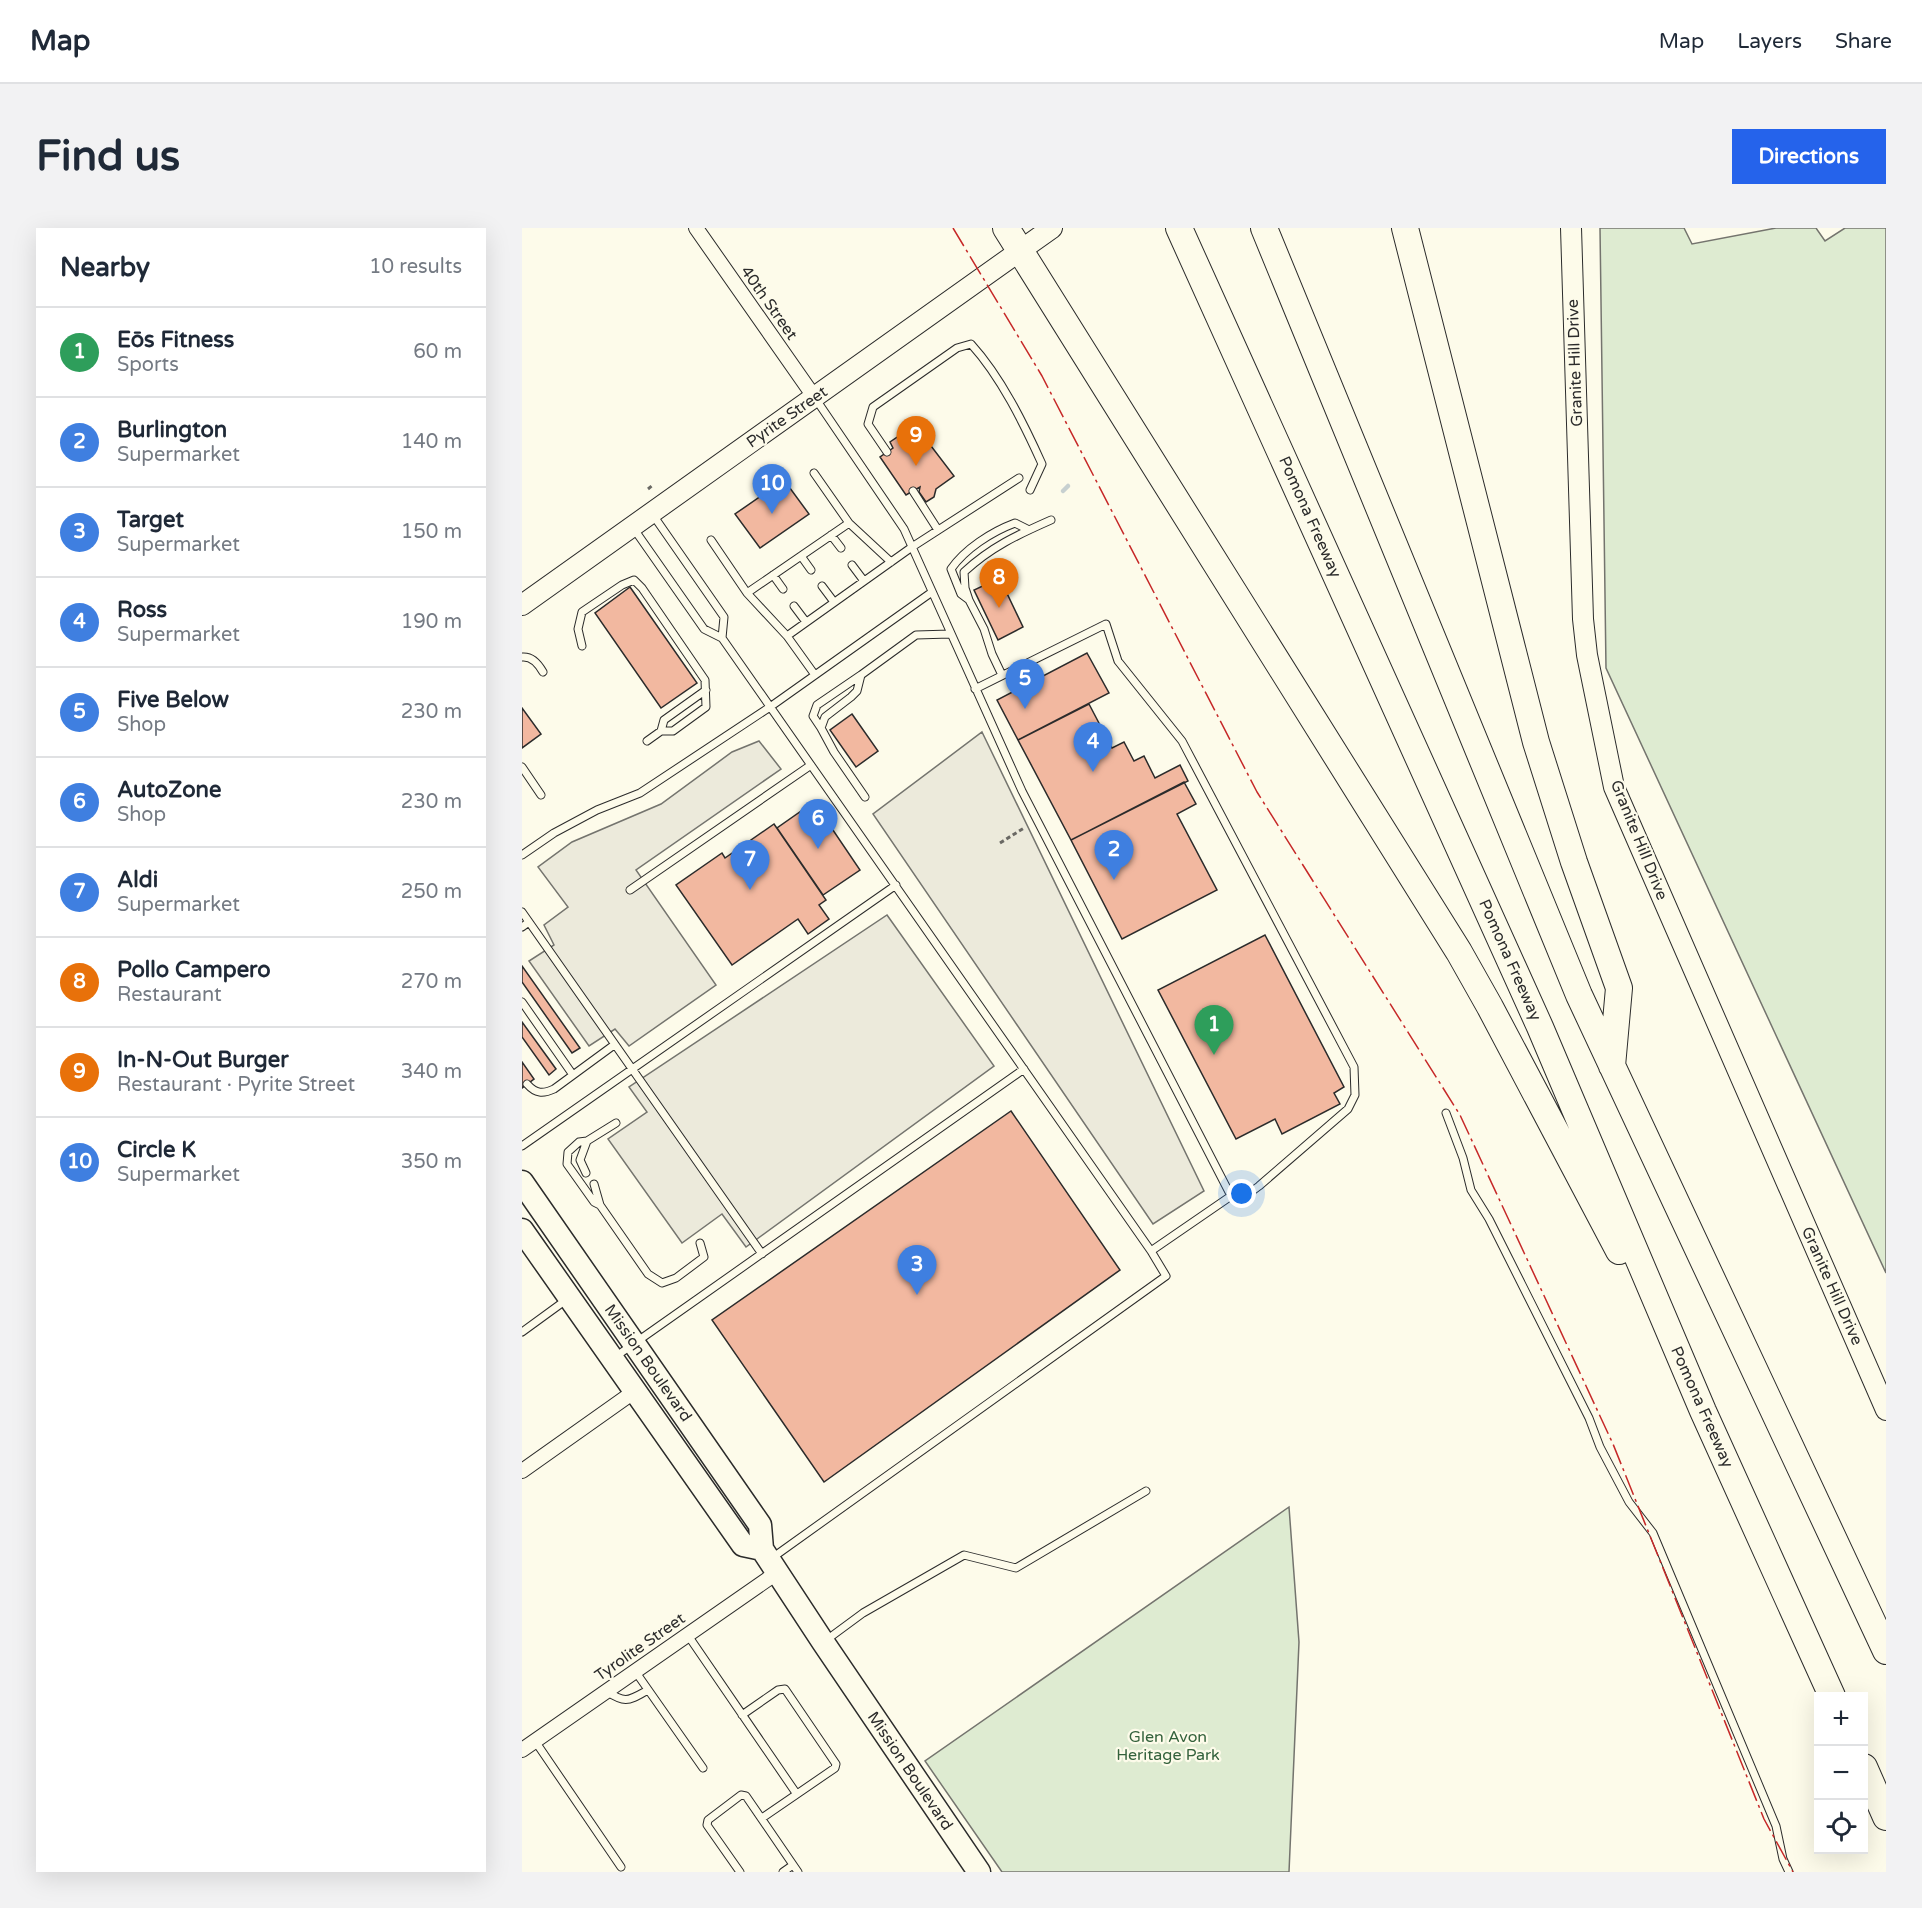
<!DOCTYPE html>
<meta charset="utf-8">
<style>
body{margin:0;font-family:"Varela Round",sans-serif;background:#f2f2f3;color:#1f2937}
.controls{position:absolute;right:18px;bottom:18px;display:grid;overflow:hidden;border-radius:0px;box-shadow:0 6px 24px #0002}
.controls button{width:54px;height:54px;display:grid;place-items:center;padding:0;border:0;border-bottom:2px solid #e0e1e3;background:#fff;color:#1f2937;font:30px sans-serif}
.you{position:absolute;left:720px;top:966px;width:21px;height:21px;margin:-15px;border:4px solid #fff;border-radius:50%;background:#1a73e8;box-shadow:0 0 0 9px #1a73e833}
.badge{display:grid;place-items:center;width:39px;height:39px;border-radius:50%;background:#2563eb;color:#fff;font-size:20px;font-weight:700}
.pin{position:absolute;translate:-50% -50px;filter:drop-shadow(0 2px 3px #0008)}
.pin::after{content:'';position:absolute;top:32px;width:21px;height:18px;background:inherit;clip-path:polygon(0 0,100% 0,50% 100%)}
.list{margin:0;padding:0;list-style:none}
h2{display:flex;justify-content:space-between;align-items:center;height:78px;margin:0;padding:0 24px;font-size:26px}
h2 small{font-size:20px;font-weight:400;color:#747a83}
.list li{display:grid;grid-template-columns:39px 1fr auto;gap:18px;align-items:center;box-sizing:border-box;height:90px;padding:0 24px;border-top:2px solid #e0e1e3}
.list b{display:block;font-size:22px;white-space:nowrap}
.list p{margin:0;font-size:20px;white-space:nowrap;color:#747a83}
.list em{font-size:20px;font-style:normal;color:#747a83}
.icon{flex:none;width:33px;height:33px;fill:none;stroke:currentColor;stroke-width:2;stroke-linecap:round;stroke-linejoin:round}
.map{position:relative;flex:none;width:1364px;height:1644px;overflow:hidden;border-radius:0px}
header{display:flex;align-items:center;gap:36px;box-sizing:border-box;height:84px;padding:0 30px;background:#fff;border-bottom:2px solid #e0e1e3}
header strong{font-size:28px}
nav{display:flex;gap:33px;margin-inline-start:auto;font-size:21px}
.intro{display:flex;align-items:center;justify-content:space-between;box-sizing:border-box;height:144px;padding:0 36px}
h1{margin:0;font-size:42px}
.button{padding:15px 27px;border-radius:0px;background:#2563eb;color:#fff;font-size:21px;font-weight:700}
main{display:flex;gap:36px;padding:0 36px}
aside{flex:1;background:#fff;border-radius:0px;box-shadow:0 6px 24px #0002}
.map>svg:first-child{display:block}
.green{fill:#deebd1;stroke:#74746e;stroke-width:1.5}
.parking{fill:#eceadb;stroke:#74746e;stroke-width:1.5}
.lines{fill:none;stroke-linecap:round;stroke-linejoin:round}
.stream{stroke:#c7d0d0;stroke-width:4.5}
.building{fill:#f2b8a0;stroke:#2b2b2b;stroke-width:1.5}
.lane-casing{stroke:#2b2b2b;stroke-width:9}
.street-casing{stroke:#2b2b2b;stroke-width:16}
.secondary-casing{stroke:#2b2b2b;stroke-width:22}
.primary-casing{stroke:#2b2b2b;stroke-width:25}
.highway-casing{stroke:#2b2b2b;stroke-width:28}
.path{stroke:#6a6964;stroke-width:3;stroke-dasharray:4.5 3;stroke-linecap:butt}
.lane{stroke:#fdfbea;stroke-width:7}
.street{stroke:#fdfbea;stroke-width:14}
.secondary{stroke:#fdfbea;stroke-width:20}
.primary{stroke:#fdfbea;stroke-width:22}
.highway{stroke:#fdfbea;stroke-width:26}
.power{stroke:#c62828;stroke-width:1.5;stroke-dasharray:21 4.5 3 4.5;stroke-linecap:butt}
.labels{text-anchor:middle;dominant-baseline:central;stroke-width:4.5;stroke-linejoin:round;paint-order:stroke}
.street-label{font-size:16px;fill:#2b2b2b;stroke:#fdfbea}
.park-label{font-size:16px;fill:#34623c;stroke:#fdfbea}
</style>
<header>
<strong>Map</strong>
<nav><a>Map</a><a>Layers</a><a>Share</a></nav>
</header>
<div class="intro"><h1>Find us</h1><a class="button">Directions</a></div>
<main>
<aside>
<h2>Nearby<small>10 results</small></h2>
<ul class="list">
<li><span class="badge" style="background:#2e9e5b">1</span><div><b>Eōs Fitness</b><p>Sports</p></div><em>60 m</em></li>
<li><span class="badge" style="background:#3f7fe0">2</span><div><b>Burlington</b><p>Supermarket</p></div><em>140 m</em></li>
<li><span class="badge" style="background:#3f7fe0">3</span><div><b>Target</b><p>Supermarket</p></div><em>150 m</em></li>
<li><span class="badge" style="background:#3f7fe0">4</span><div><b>Ross</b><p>Supermarket</p></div><em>190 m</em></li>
<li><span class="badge" style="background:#3f7fe0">5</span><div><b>Five Below</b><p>Shop</p></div><em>230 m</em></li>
<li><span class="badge" style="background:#3f7fe0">6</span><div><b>AutoZone</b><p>Shop</p></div><em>230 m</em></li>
<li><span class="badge" style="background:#3f7fe0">7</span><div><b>Aldi</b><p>Supermarket</p></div><em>250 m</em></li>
<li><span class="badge" style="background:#e8710a">8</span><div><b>Pollo Campero</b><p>Restaurant</p></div><em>270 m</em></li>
<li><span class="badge" style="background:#e8710a">9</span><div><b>In-N-Out Burger</b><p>Restaurant · Pyrite Street</p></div><em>340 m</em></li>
<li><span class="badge" style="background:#3f7fe0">10</span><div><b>Circle K</b><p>Supermarket</p></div><em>350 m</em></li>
</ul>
</aside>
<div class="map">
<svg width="1364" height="1644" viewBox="0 0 1364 1644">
<rect width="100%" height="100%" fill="#fdfbea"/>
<path class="green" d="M 1078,0 L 1162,0 L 1170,16 L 1254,0 L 1294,0 L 1303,13 L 1323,0 L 1364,0 L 1364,1045 L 1084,440 Z
M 767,1279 L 777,1414 L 767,1644 L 480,1644 L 403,1533 Z"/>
<path class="parking" d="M 460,504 L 682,963 L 631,996 L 351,586 Z
M 237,513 L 259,541 L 114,642 L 194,757 L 107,818 L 93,801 L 67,818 L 7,733 L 32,717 L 22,697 L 46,679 L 16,639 L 50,614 L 139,576 L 210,524 Z
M 365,687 L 472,838 L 224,1019 L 200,986 L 160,1015 L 86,911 L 125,884 L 107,859 Z"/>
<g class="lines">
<path class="stream" d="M 541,263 L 546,258"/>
</g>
<path class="building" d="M 393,197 L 432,248 L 414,261 L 412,269 L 404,274 L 397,264 L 398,259 L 384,267 L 358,229 L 371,220 L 368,214 Z
M 262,252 L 287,286 L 238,320 L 213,286 Z
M 467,355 L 469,360 L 480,355 L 501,399 L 476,412 L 452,362 Z
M 108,359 L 175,455 L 139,480 L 73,385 Z
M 565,425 L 587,465 L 496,512 L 475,472 Z
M 567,476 L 590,520 L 602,514 L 612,533 L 622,528 L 633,550 L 658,537 L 666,553 L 549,612 L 496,512 Z
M 0,480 L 19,506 L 0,520 Z
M 330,486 L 356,523 L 334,539 L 308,502 Z
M 662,554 L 674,576 L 655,586 L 695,662 L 600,711 L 549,612 Z
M 292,574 L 338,642 L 301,667 L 255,600 Z
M 252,596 L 304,672 L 297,677 L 307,691 L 286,706 L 276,691 L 210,737 L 154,657 L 200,625 L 203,630 Z
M 743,707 L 822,859 L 812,865 L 818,876 L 760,906 L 753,891 L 714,911 L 636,762 Z
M 0,738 L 58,820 L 50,825 L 0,754 Z
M 0,794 L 34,841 L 27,847 L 0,809 Z
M 0,834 L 12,851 L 0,860 Z
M 489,883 L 598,1042 L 302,1254 L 190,1092 Z"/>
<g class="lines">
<g class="lane-casing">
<path id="lane" d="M 293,170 L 382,301 L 500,563 L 709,968 L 717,973 L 737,958 L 826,881 L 833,867 L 832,839 L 660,513 L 596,433 L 584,396 L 453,461
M 365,224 L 346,196 L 351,179 L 435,120 L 449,116 C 479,149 502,196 520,236 L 508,262
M 292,245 L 327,295 L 369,334
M 391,263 L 416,302
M 131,287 L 202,389 L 200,410
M 112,301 L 182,401 L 200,410 L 629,1023 L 709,968
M 309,307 L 319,320
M 189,312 L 225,365 L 265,408 L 293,447
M 279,328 L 289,342
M 330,337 L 342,353
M 251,347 L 261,361
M 300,358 L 312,374
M 225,365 L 327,295
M 447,372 L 443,360 L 442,344 C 469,319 495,307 529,292
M 272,378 L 284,394
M 265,408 L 390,319 L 497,250
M 60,418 L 56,401 L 60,384 L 100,357 L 112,352 L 120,360 L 183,452 L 184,479 L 151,503 L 139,503
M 0,429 C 10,428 16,435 21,444
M 480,447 L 470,426 L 462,401 L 447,372 L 439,366 L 429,341 C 443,321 469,304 493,295 L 507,302
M 299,500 L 291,488 L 295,477 L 339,447
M 125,513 L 139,503 L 142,492 L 184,462
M 0,539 L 19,567
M 343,569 L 312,524 L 299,500 L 303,489 L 329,469 L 335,463 L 339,447 L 394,407 L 428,406
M 0,627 L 32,605 L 75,582 L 118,565 L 248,479 L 410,364
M 108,662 L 289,537
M 0,684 L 240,1026
M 0,699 L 7,694
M 0,774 L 51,847
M 5,856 C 14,866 21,866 32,861 L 92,817
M 924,885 L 941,930 L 949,962 L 967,991 L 1067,1190 L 1078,1219 L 1107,1274 L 1131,1305 L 1254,1598 L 1261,1631 L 1267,1644
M 65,913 L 57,914 L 46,924 L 45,936 L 72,974 L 78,977
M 0,918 L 374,657
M 64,945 L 58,932 L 65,913 L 94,895
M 72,956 L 78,977 L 126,1046 L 140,1055 L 154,1050 L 182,1029 L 178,1015
M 0,1104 L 44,1072
M 93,1129 L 502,841
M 250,1330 L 644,1048 L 629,1023
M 165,1406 L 274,1565
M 303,1413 L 341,1385 L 442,1327 L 494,1340 L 624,1263
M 113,1443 L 181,1540
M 84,1463 C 104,1476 106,1473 126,1462
M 220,1487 L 256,1462 L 263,1461 L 314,1536 L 313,1540 L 240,1590
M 13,1513 L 99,1639
M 218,1644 L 185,1597 L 186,1592 L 219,1567 L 224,1568 L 276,1644
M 261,1644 L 271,1637"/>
</g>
<g class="street-casing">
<path id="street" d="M 174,0 L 293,170
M 0,1243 L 113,1163
M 0,1522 L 256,1344"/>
</g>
<g class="secondary-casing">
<path id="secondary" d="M 1049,0 L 1061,391 L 1065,427 L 1092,559 L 1364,1182
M 0,377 L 530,0"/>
</g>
<g class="primary-casing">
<path id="primary" d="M 0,954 L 238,1297 L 240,1321 L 301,1414 L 457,1644
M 0,1002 L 221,1317 L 240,1321"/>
</g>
<g class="highway-casing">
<path id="highway" d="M 484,0 L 937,724 L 968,779 L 1097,1023
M 657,0 L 1018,799 L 1181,1183 L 1310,1468
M 742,0 L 1057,767 L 1364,1423
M 883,0 L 1014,514 L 1052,634 L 1097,760 L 1090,838
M 1342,1539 L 1364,1589"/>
</g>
<path class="path" d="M 126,261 L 131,257
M 478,615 L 502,600"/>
<use href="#lane" class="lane"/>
<use href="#street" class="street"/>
<use href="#secondary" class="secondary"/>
<use href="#primary" class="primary"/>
<use href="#highway" class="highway"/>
<path class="power" d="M 431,0 L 520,148 L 735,564 L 938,887 L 1091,1216 L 1242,1591 L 1271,1644"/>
</g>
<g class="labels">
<g class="street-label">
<text transform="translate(247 75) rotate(55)">40th Street</text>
<text transform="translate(1053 135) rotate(-92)">Granite Hill Drive</text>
<text transform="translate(265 189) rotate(-35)">Pyrite Street</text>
<text transform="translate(788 289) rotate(66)">Pomona Freeway</text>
<text transform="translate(1117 612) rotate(68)">Granite Hill Drive</text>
<text transform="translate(988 732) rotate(66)">Pomona Freeway</text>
<text transform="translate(1310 1058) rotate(66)">Granite Hill Drive</text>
<text transform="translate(126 1135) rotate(55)">Mission Boulevard</text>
<text transform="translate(1180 1179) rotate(66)">Pomona Freeway</text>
<text transform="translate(118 1419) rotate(-35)">Tyrolite Street</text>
<text transform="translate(388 1543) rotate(56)">Mission Boulevard</text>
</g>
<g class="park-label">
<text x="646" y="1509">Glen Avon<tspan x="646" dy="18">Heritage Park</tspan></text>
</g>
</g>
</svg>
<div class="controls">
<button>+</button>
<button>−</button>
<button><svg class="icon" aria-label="locate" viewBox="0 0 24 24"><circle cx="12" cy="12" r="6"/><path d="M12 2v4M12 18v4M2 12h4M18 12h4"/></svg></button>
</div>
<div class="you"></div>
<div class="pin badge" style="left:692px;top:827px;background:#2e9e5b">1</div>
<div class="pin badge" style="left:592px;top:652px;background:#3f7fe0">2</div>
<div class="pin badge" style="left:395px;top:1067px;background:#3f7fe0">3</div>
<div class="pin badge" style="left:571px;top:544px;background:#3f7fe0">4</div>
<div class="pin badge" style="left:503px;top:481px;background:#3f7fe0">5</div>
<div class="pin badge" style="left:296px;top:621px;background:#3f7fe0">6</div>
<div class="pin badge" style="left:228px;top:662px;background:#3f7fe0">7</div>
<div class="pin badge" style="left:477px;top:380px;background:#e8710a">8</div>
<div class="pin badge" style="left:394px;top:238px;background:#e8710a">9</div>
<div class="pin badge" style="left:250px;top:286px;background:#3f7fe0">10</div>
</div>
</main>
